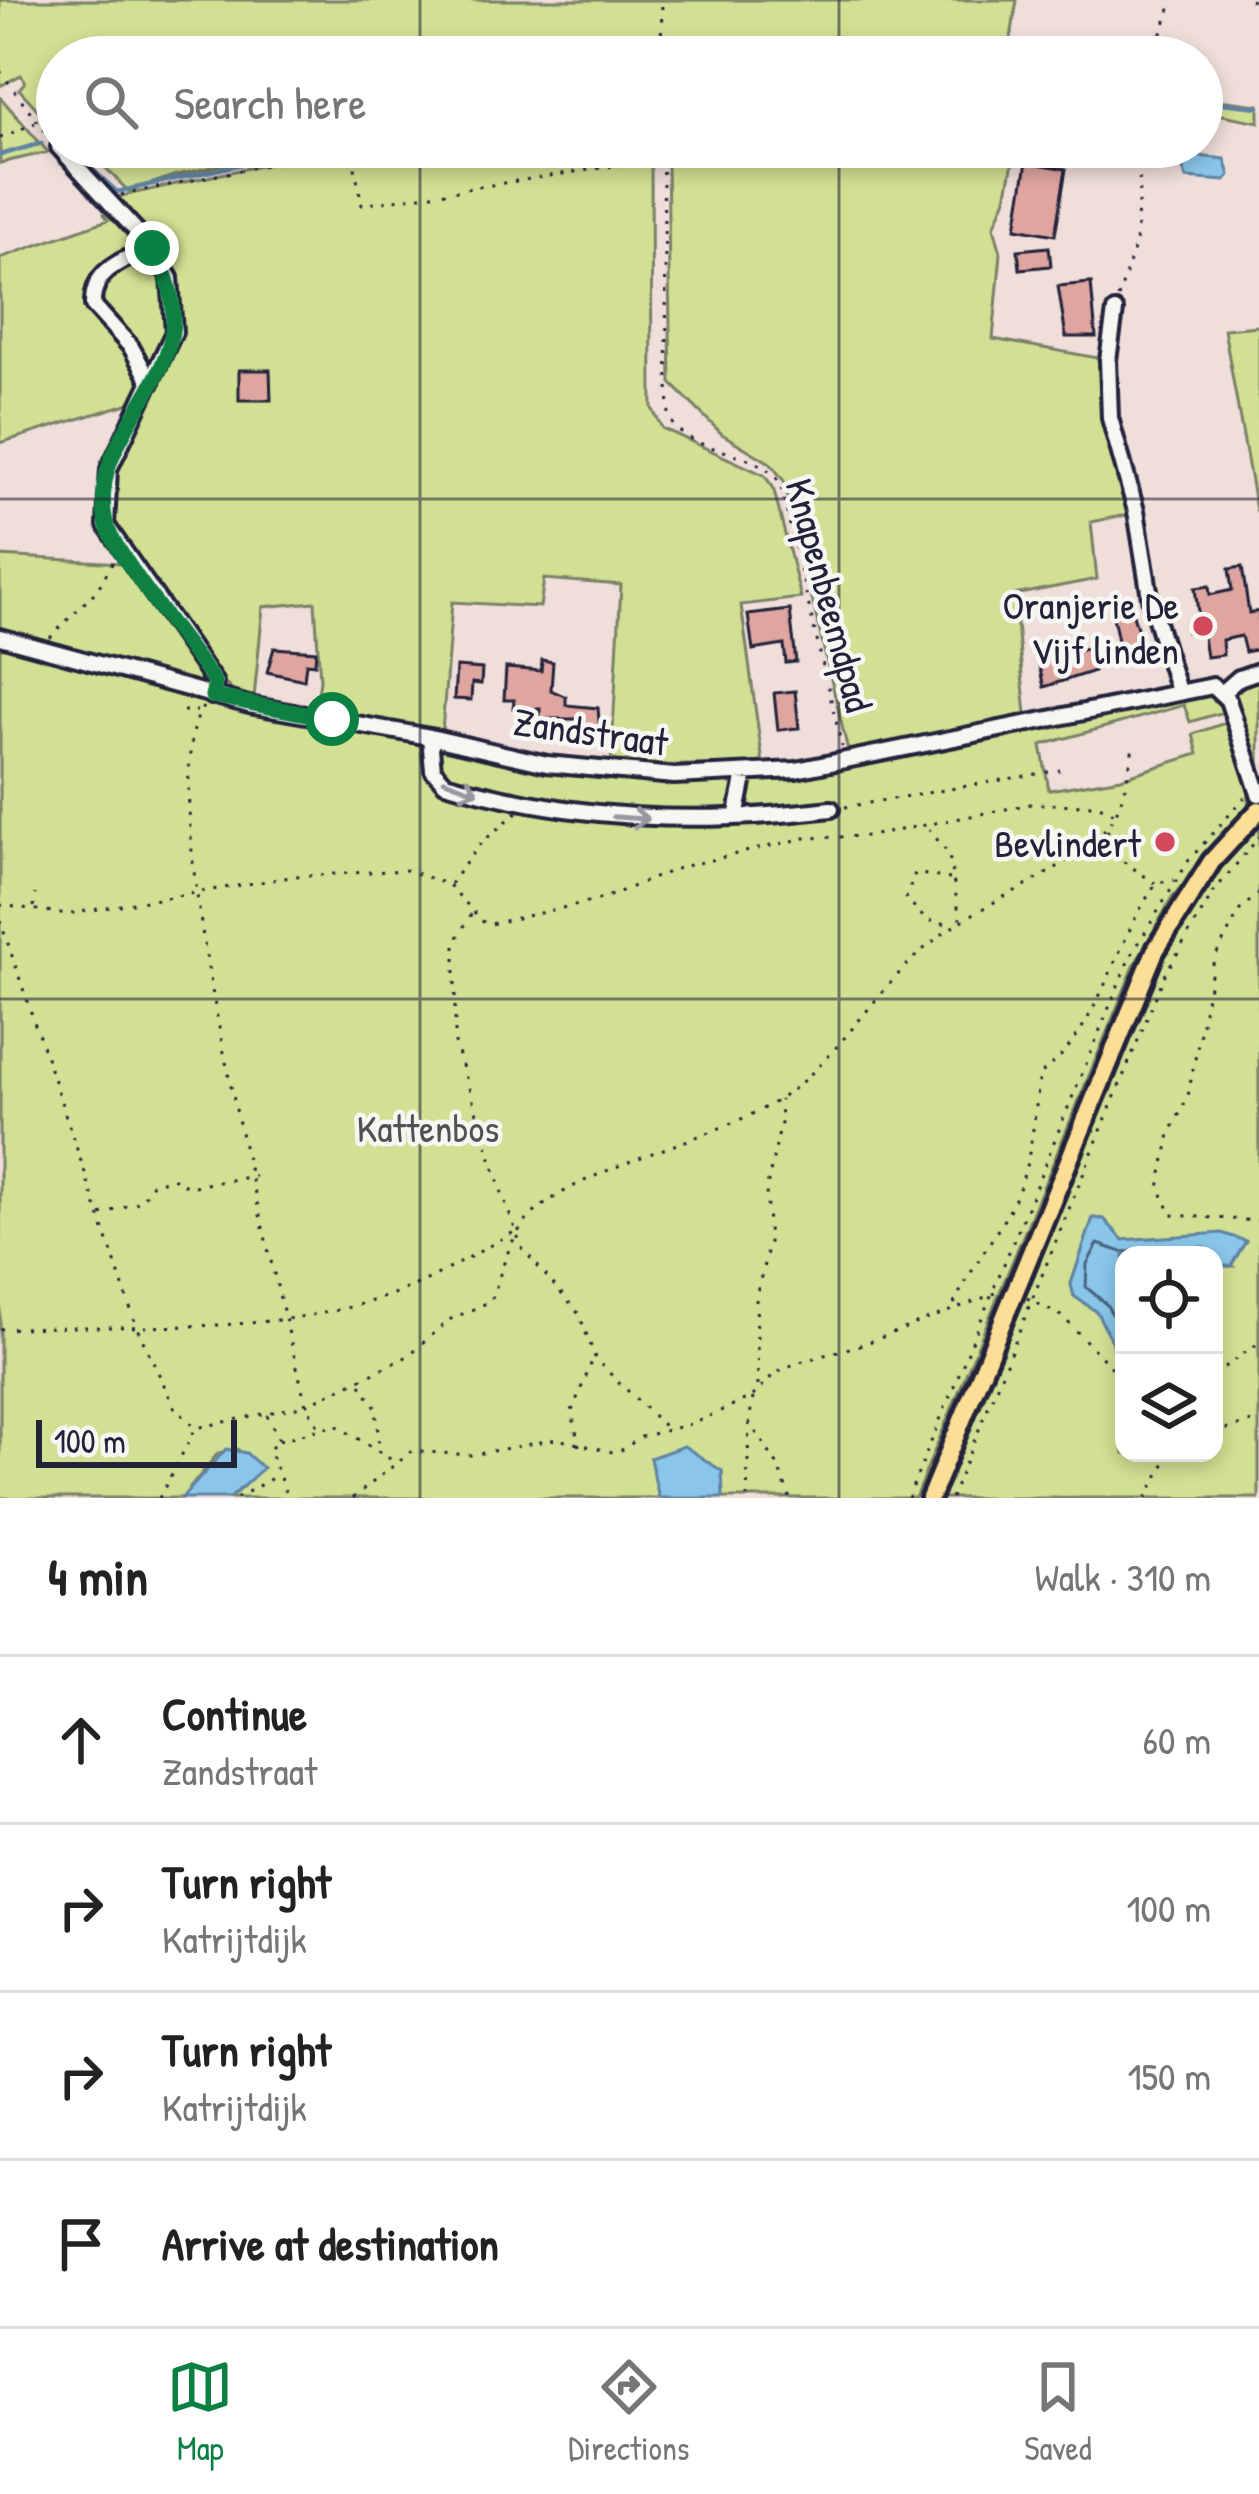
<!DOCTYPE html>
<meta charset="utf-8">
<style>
body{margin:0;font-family:"Patrick Hand",sans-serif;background:#f2f2f2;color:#222}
.controls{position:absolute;right:36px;bottom:36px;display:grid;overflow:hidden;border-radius:24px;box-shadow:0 6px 18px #0003}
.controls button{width:108px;height:108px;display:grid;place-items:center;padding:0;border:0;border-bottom:3px solid #e0e0e0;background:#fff;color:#222;font:60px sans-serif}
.scale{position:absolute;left:36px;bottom:30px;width:201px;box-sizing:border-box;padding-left:12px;border:6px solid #22223b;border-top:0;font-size:33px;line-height:42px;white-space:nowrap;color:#22223b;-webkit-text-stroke:9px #f6f6f2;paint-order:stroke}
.stop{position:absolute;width:36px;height:36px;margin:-27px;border:9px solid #0b8043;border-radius:50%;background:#fff}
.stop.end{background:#0b8043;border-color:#fff;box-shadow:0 3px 12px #0008}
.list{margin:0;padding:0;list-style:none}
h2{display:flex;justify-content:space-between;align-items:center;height:156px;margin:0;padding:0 48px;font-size:51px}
h2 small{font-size:39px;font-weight:400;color:#767676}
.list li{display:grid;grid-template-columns:78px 1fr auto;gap:36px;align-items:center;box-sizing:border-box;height:168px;padding:0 48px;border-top:3px solid #e0e0e0}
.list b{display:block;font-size:45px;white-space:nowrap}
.list p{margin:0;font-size:39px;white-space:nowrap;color:#767676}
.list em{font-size:39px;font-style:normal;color:#767676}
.icon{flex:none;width:66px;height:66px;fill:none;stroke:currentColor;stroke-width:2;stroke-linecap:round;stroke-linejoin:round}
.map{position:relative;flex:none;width:1259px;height:1498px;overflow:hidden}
.search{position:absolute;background:#fff;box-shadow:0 6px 18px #0003;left:36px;right:36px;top:36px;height:132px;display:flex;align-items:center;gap:30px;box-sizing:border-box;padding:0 42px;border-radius:66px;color:#767676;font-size:45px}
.sheet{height:828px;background:#fff}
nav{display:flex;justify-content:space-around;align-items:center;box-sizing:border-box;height:168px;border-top:3px solid #e0e0e0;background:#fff;font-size:33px;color:#767676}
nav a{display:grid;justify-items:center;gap:6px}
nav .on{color:#0b8043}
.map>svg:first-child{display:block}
.green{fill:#d1e093;stroke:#7a8167;stroke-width:3;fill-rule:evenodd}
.water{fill:#89c6e9;stroke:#6084a3;stroke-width:3}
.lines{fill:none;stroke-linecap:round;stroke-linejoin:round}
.shore{stroke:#4b6481;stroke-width:3}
.stream{stroke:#6084a3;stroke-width:4.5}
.building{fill:#dfa59f;stroke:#22223b;stroke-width:3}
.minor-casing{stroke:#22223b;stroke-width:22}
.major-casing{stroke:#22223b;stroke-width:26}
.path{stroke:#22223b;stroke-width:3;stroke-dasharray:3 9;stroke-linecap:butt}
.minor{stroke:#f6f6f2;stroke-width:14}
.major{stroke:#fcde96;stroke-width:16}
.oneway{stroke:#9797a0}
.route{stroke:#0b8043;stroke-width:15}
.grid{fill:none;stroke:#22223b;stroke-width:3;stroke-opacity:0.55}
.poi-dot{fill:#d1495b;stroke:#f6f6f2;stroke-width:4.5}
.labels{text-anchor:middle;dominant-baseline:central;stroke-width:9;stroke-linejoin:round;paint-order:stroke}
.street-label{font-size:39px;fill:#22223b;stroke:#f6f6f2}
.poi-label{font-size:39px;fill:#22223b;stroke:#f6f6f2;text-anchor:end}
.park-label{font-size:39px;fill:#4e5251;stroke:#f6f6f2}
</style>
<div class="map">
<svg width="1259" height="1498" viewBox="0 0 1259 1498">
<rect width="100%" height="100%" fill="#efded9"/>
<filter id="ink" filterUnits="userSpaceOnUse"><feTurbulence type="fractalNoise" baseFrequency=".00833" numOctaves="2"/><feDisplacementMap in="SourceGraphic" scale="24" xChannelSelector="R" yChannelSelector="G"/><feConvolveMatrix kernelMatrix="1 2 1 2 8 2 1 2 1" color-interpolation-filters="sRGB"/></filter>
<g filter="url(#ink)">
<path class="green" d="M 0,0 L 1017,0 L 1008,57 L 57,57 L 57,131 L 19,89 L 25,82 L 21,75 L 0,86 Z
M 0,97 L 48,152 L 0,163 Z
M 1202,98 L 1259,105 L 1259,122 L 1202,111 Z
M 72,147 L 299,147 L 173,176 L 129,192 L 98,160 L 92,169 Z
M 343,147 L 1016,147 L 1006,198 L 994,227 L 1001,253 L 993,339 L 1098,358 L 1106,428 L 1132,514 L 1091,522 L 1097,579 L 1014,595 L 1026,714 L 849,755 L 784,481 L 770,463 L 722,434 L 671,383 L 667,162 L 651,162 L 652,408 L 662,428 L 764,475 L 773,487 L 801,598 L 741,605 L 763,764 L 611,766 L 621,585 L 544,579 L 540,607 L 452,602 L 442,732 L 316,708 L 320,680 L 315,602 L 263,607 L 254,698 L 234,692 C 197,659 106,542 111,493 C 114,471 128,444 137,424 C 193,309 203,295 113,198 Z
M 110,210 L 165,275 L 168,327 L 140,400 L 0,443 L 0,258 L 108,220 L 104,214 Z
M 1259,326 L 1259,510 L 1256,510 L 1224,329 Z
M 0,556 L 121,563 L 207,681 L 206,688 L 0,629 Z
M 0,646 L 228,709 L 612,780 L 702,782 L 800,774 L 1211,690 L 1223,712 L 1190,722 L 1184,705 L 1041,745 L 1049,790 L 1121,778 L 1198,754 L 1193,734 L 1225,723 L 1249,790 L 1248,808 L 1172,898 L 1135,964 L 915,1498 L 723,1498 L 722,1471 L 650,1458 L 659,1498 L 230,1498 L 262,1468 L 237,1449 L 218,1453 L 182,1498 L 0,1498 Z
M 1259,677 L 1259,775 L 1234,697 L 1235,684 Z
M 1259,820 L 1259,1498 L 940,1498 L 1155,970 L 1213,872 ZM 1093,1218 L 1104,1219 L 1123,1240 L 1186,1236 L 1232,1266 L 1214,1266 L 1214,1453 L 1124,1453 L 1124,1347 L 1113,1344 L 1097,1312 L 1074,1296 L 1071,1284 Z"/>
<path class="water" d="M 1189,155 L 1225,159 L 1230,175 L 1225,181 L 1186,178 L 1181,161 Z
M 1093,1218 L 1104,1219 L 1123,1240 L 1222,1233 L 1246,1241 L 1231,1266 L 1214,1266 L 1214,1255 L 1124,1255 L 1124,1347 L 1113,1344 L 1097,1312 L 1074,1296 L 1071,1284 Z
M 684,1446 L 722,1471 L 723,1498 L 659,1498 L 650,1458 Z
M 226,1449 L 246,1453 L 263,1468 L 230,1498 L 182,1498 Z"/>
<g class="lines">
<path class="shore" d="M 1124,1334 L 1106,1304 L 1086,1287 L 1087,1264 L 1098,1244 L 1122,1252 L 1205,1247 L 1210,1255"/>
<path class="stream" d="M 590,57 L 653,49 L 709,57
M 1202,101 L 1259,107
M 56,138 L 57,138
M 68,147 L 117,192 L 318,147
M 0,155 L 42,143"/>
</g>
<path class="building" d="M 1027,162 L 1066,169 L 1055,235 L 1016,228 Z
M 1049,247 L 1051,266 L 1020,269 L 1018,250 Z
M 1091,283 L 1096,337 L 1066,337 L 1058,286 Z
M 239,370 L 270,370 L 271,400 L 239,400 Z
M 1242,567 L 1249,613 L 1259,611 L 1259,649 L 1245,652 L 1241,636 L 1222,640 L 1223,655 L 1206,657 L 1202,630 L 1187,632 L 1186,621 L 1199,620 L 1195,588 L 1209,586 L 1210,595 L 1232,590 L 1229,569 Z
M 1131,608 L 1145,654 L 1122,660 L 1112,612 Z
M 790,610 L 796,662 L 786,663 L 784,645 L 753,650 L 748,615 Z
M 274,648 L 316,651 L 315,664 L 306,663 L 304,680 L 267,672 Z
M 1088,648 L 1094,671 L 1044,687 L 1037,657 Z
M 542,660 L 553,662 L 551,690 L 566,697 L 566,705 L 598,708 L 600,732 L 577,730 L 578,719 L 540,719 L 540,709 L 513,708 L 514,700 L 504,700 L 506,668 L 541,671 Z
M 456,667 L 482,669 L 481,684 L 472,683 L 471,700 L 454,699 Z
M 795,691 L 799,728 L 778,730 L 774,693 Z"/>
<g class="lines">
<g class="minor-casing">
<path id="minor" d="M 59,147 L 152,248 L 170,278 L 174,332 L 109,469 L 106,525 L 215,683 L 212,696
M 1115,311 L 1108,360 L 1110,418 L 1136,511 L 1151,603 L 1178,691
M 151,383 L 131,347 L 93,305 C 92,269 123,260 152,248
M 0,637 L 249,705 L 430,737 L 547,764 L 674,776 L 796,770 L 1213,686 L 1228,700 L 1259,794
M 1223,692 L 1239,678 L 1259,671
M 430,737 L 433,770 L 445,783 C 575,821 699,825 831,809
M 737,813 L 745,773"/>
</g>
<g class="major-casing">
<path id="major" d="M 930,1498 L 1155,951 L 1212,861 L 1259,810"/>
</g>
<path class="path" d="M 1250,0 L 1259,3
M 661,57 L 662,0
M 1154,57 L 1173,0
M 0,71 L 47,134
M 0,138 L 35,123
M 662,147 L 669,417 C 689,458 755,444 780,483 L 842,747
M 121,195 L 343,149 L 352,152 L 362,205 L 659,159
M 1118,298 L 1136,243 L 1141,147
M 50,638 L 97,590 L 115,558
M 203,707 C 145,797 278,1282 306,1405 L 318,1425
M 183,711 L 197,711
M 845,807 L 1060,770
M 929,829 L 949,855 L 960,919
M 1107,830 L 1121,860 L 1155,883
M 950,879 L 915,873 L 906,898 L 926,920 L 953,925
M 450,884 L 479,845 L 517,812
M 1259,893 L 1240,910 L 1214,959 L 1188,1096 L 1170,1134 L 1159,1188 L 1172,1215 L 1259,1221
M 0,905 L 68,914 L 296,876 L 407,870 L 449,885 L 486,925 L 602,899 L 681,867 L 805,838 L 870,836 L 1031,804 L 1097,805 L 1114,813
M 34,907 L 35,894
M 471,914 L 455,943 L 455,1043 L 503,1196 L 522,1248 L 579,1314 L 596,1360 L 666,1428
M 0,920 L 137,1328 L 175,1408 L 194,1426
M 101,1215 L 141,1201 L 152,1184 L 172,1178 L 188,1187 L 255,1176
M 1027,1298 L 1063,1317 L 1111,1367 L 1124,1373
M 954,1304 C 971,1268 994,1239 1012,1205 C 1032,1166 1034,1116 1040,1074 C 1101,1031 1113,942 1157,883 L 1174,880
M 0,1329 C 131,1322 267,1339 393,1294 C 436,1279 477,1252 516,1231
M 1214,1374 L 1259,1343
M 361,1384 L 376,1407 L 379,1447
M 758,1386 L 756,1297 L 769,1243 L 766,1191 L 781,1123 L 780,1100
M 753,1398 L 749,1422 L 777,1464 L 790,1498
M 267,1415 L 279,1440 L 269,1450 L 288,1498
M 1214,1433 L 1259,1420
M 279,1440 L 336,1425 L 395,1462
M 579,1446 L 572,1411 L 593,1359
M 159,1498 L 196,1428 L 306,1405 L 408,1356 L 449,1320 L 491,1301 C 500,1277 507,1245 523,1225 C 570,1165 718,1142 784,1096 C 843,1054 878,984 936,939 C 989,897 1055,880 1103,831 C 1124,809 1128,775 1133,746
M 237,1498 L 274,1477
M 353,1498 L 412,1451 L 471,1455 L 557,1439 L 617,1453 L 641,1437 L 694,1423 L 753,1396 L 774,1374 L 796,1363 L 867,1343 L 1001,1291
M 747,1498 L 749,1424
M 908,1498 L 1129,959 L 1189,860 L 1245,797
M 951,1498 L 1165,974 L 1215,890 L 1259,837
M 1146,1498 L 1170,1453"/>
<use href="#minor" class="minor"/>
<use href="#major" class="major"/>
</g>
<defs><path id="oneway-shaft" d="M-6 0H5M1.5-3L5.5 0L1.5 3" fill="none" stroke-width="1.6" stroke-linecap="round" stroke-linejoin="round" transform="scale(3)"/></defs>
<g class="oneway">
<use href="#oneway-shaft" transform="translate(461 786) rotate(20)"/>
<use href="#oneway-shaft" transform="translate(631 818) rotate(4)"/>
</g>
</g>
<g class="lines" filter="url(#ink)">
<path class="route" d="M 152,248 C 226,368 82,421 106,523 C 112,550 194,653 215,683 L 212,696 L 332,719"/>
</g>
<path class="grid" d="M 420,0 L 420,57M 839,0 L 839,57M 420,147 L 420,1498M 839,147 L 839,1498M 0,499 L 1259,499M 0,999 L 1259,999"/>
<g class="poi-dot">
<circle cx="1203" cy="626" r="12"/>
<circle cx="1165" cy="842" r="12"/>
</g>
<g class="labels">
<g class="street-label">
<text transform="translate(830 595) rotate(75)">Knapenbeemdpad</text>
<text transform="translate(591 731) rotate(8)">Zandstraat</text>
</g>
<g class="poi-label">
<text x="1179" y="604">Oranjerie De<tspan x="1179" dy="45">Vijf linden</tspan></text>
<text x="1141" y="842">Bevlindert</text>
</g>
<g class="park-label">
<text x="428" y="1127">Kattenbos</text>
</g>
</g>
</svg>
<div class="controls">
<button><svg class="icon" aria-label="locate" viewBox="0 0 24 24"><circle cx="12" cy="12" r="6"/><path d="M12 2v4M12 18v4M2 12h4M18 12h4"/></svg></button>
<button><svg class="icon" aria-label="layers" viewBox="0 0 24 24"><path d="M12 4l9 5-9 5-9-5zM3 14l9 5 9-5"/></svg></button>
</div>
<div class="scale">100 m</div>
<div class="stop" style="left:332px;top:719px"></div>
<div class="stop end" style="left:152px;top:248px"></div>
<div class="search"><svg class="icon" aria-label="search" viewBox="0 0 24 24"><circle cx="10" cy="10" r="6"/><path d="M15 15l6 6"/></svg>Search here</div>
</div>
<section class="sheet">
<h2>4 min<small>Walk · 310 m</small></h2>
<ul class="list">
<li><svg class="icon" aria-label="ahead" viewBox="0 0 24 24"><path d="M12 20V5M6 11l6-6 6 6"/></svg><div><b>Continue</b><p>Zandstraat</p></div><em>60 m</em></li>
<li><svg class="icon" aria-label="right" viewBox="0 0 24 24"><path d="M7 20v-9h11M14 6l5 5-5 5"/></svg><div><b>Turn right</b><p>Katrijtdijk</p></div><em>100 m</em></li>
<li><svg class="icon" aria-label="right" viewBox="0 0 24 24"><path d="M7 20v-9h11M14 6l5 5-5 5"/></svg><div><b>Turn right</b><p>Katrijtdijk</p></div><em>150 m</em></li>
<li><svg class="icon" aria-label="arrive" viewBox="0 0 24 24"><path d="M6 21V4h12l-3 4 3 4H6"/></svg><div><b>Arrive at destination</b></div></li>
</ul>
</section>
<nav>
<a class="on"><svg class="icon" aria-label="map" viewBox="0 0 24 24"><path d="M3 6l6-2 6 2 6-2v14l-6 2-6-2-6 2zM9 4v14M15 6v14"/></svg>Map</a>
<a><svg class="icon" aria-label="directions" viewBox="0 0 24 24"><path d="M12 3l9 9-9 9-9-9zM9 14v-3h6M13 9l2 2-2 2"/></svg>Directions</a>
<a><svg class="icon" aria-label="saved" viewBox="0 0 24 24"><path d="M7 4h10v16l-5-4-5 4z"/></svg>Saved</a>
</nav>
